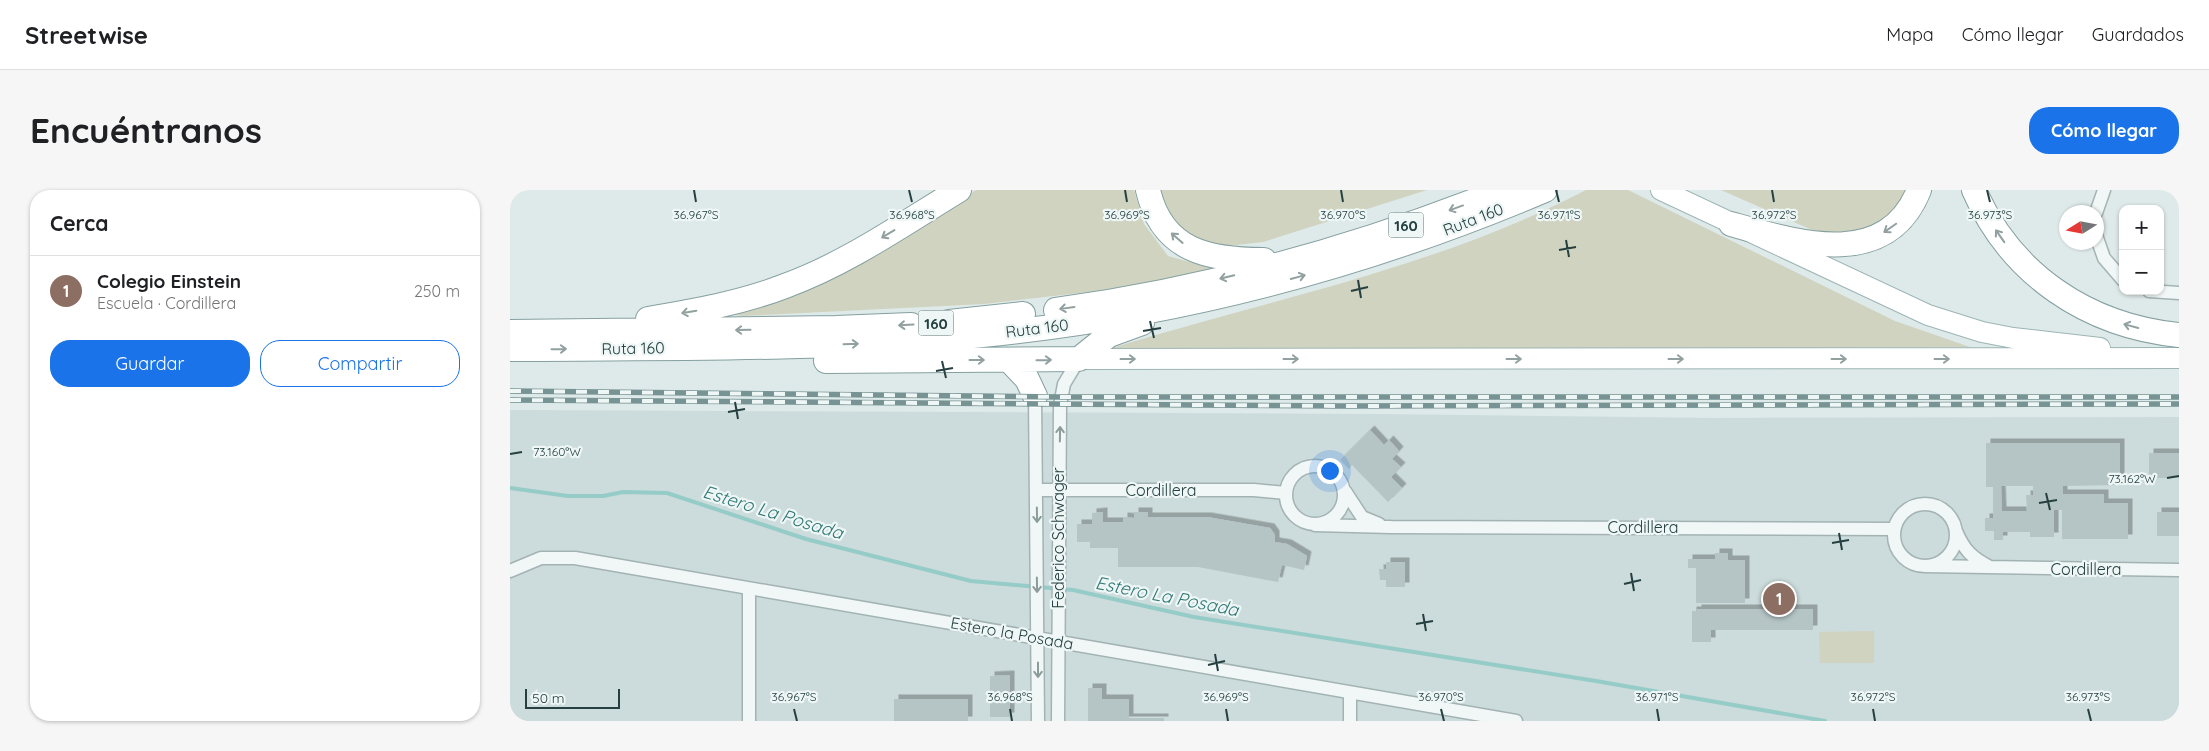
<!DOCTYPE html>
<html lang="es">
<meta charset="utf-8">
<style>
body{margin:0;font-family:Quicksand,sans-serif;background:#f6f6f6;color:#202124}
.controls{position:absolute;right:15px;top:15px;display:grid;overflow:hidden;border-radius:10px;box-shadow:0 1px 4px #0004}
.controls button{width:45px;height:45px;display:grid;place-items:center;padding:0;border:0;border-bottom:1px solid #e0e0e0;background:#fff;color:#202124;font:25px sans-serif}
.compass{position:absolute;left:1549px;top:15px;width:45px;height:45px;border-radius:50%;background:#fff;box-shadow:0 1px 4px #0004;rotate:259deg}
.scale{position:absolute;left:15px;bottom:12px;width:95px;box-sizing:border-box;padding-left:5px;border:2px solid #264041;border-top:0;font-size:14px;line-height:18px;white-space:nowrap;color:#264041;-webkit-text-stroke:4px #eef6f6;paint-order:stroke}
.you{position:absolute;left:819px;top:280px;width:18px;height:18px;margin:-12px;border:4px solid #fff;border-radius:50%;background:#1a73e8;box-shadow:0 0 0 8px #1a73e833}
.badge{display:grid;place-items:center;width:32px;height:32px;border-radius:50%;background:#1a73e8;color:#fff;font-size:16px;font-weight:700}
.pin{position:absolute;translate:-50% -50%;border:2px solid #fff;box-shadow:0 1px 5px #0006}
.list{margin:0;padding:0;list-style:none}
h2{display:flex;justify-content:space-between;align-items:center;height:65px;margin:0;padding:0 20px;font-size:21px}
h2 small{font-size:16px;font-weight:400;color:#757577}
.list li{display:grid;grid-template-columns:32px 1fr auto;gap:15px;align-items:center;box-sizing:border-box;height:70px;padding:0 20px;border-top:1px solid #e0e0e0}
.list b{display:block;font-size:19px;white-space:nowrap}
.list p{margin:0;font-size:16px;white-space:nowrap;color:#757577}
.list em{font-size:16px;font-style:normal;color:#757577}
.actions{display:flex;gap:10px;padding:15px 20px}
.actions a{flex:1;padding:11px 0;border:1px solid #1a73e8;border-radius:20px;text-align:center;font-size:18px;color:#1a73e8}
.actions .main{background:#1a73e8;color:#fff}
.map{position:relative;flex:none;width:1669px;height:531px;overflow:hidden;border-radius:20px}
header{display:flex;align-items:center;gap:30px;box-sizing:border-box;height:70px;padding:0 25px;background:#fff;border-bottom:1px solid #e0e0e0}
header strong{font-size:24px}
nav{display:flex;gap:28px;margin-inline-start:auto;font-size:18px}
.intro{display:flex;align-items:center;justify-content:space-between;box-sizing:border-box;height:120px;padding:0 30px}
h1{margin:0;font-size:35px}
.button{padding:12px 22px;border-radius:20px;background:#1a73e8;color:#fff;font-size:18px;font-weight:700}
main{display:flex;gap:30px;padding:0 30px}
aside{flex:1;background:#fff;border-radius:20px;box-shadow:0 1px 4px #0004}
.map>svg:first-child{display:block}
.built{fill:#ccdbdb}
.green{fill:#d0d3bf}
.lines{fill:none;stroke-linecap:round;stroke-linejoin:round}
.stream{stroke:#96ccc7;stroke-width:4}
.building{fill:#b5c5c6;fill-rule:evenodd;filter:url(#shadow)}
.street-casing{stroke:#a3b3b3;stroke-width:15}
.primary-casing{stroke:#9db5b5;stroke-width:22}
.highway-casing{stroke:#85a0a0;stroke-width:26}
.street{stroke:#f1f7f7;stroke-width:12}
.primary{stroke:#fff;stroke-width:20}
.highway{stroke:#fff;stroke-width:24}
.rail-casing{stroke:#779393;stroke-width:5.5}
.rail{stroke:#eef6f6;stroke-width:4;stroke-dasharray:11;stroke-linecap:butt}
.oneway{stroke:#92a0a0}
.oneway2{stroke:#8c9c9c}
.ticks{fill:none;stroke:#264041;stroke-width:2}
.labels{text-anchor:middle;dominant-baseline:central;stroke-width:4.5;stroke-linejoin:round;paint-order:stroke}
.shield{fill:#eef6f6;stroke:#627777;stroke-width:1}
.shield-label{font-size:15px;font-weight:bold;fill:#264041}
.street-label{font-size:16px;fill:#264041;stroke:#eef6f6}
.water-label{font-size:18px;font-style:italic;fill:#2e7774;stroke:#eef6f6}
.ticks-label{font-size:12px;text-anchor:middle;fill:#264041;stroke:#eef6f6;stroke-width:4.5;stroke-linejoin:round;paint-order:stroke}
</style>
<header>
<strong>Streetwise</strong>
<nav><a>Mapa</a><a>Cómo llegar</a><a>Guardados</a></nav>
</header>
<div class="intro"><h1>Encuéntranos</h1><a class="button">Cómo llegar</a></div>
<main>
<aside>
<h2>Cerca<small></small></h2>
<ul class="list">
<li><span class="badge" style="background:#8d6e63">1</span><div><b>Colegio Einstein</b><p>Escuela · Cordillera</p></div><em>250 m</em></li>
</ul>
<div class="actions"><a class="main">Guardar</a><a>Compartir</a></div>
</aside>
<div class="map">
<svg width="1669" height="531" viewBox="0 0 1669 531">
<defs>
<filter id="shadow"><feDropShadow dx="4.5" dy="-4.5" stdDeviation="0" flood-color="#0004"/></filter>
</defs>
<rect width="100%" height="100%" fill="#dee9e9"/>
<path class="built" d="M 0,220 L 864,224 L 1201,228 L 1669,227 L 1669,531 L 0,531 Z"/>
<path class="green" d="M 466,0 L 624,0 L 634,34 L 658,66 L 701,78 L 693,82 L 596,100 L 474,114 L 232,126 L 211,123 L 365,63 Z
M 650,0 L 917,0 L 753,52 L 718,56 L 679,48 L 665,39 Z
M 1076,0 L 1118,0 L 1385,131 L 1460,157 L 598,161 L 605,157 C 762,109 929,77 1076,0 Z
M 1211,0 L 1403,0 L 1374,34 L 1326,46 L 1302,40 Z
M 1364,441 L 1364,473 L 1310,473 L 1309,442 Z"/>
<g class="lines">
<path class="stream" d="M 0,298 L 58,306 L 93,306 L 113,302 L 157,303 L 296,349 L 461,391 L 563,400 L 684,427 L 1086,491 L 1315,531"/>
</g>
<path class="building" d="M 860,240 L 874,255 L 879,250 L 889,261 L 882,269 L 891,277 L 881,287 L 892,298 L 878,312 L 842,275 L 839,279 L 830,270 Z
M 1476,253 L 1610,253 L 1610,295 L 1553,296 L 1553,304 L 1594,304 L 1594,313 L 1618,313 L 1618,349 L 1552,349 L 1552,320 L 1544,320 L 1544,347 L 1520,347 L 1520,342 L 1493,342 L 1493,350 L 1484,350 L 1484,341 L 1475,341 L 1475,328 L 1483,328 L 1483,297 L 1476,297 ZM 1491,296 L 1523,296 L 1523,305 L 1516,305 L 1517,321 L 1492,321 Z
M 1639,263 L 1669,263 L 1669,288 L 1639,288 Z
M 593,322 L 593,332 L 613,332 L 613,327 L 624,328 L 624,322 L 638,322 L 638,327 L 697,327 L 760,338 L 765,345 L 765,352 L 777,354 L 797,366 L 794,380 L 772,375 L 768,392 L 688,377 L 608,377 L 608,358 L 580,358 L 580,352 L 567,352 L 567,334 L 582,334 L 582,323 Z
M 1647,322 L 1669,322 L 1669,346 L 1647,346 Z
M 1205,363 L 1218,363 L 1218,370 L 1235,370 L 1235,413 L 1186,413 L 1186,378 L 1178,378 L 1178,369 L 1205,369 Z
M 876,372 L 895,372 L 895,397 L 876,397 L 876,390 L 870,390 L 869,379 L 876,379 Z
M 1187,419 L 1303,419 L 1303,440 L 1201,440 L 1201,452 L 1182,452 L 1182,421 L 1187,421 Z
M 500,485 L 500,527 L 480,527 L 480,486 Z
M 578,498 L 592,498 L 592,509 L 619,509 L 619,528 L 654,528 L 654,531 L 578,531 Z
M 384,509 L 458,509 L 458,531 L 384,531 Z"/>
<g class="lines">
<g class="street-casing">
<path id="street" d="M 1586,23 L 1594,0
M 1586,45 L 1594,68 L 1613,90
M 1639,101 L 1669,103
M 525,206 L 528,531
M776 305a29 29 0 1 1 58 0a29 29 0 1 1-58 0Z
M 526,300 L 744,300 L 776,303
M 835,301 L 852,327 L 869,334
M1384 345a31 31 0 1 1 62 0a31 31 0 1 1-62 0Z
M 805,335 L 881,337 L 1384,339
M 1446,341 C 1454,360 1462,368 1480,377
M 1415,376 L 1669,380
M 0,381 L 31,368 L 65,368 L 1006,531
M 840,503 L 840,531
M 239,531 L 239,399
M 548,531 L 550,215 L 554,194 L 569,169"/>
</g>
<g class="primary-casing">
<path id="primary" d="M 1151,0 L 1418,125 L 1472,142 L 1503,148 L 1590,158
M 569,169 L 1669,168"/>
</g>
<g class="highway-casing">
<path id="highway" d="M 638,0 C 652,62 700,70 754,70
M 1464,0 C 1501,85 1578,136 1669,145
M 1221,34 C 1285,52 1376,82 1409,0
M 546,120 C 699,99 849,57 992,0
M 138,129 C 185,121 231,113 275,96 C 338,73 393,34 449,0
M 439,132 L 513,124
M 0,142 L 326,138 L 401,135
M 0,159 C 157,158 315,160 472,145 C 667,126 856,76 1035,0
M 499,170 L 517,189 L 525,206
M 316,171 L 569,169 L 599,145 L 632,133"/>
</g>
<use href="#street" class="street"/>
<use href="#primary" class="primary"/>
<use href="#highway" class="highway"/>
<g class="rail-casing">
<path id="rail" d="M 0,201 L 551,207 L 1669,207
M 0,210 L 834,216 L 1669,214"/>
</g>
<use href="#rail" class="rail"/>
</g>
<defs><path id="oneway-shaft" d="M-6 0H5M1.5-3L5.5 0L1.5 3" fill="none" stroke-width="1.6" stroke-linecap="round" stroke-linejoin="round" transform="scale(1.25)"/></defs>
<g class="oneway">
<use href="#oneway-shaft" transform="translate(946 18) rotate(160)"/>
<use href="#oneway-shaft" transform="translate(1380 38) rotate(145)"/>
<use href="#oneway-shaft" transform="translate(378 44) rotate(149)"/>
<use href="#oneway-shaft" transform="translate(1490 46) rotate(-125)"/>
<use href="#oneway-shaft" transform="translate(667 48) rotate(-139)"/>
<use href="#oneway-shaft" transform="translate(717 87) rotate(166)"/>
<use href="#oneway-shaft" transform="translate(788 87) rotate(-15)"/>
<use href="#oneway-shaft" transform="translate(557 118) rotate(172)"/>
<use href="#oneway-shaft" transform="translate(179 122) rotate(170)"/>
<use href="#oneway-shaft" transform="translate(396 135) rotate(177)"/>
<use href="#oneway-shaft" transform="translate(1621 136) rotate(-165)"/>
<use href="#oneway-shaft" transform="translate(233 140) rotate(179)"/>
<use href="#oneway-shaft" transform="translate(341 154) rotate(-2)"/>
<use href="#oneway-shaft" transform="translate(49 159) rotate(-1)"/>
<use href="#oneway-shaft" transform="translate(618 169)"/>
<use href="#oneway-shaft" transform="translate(781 169)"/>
<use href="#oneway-shaft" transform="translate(1004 169)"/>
<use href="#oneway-shaft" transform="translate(1166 169)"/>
<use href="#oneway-shaft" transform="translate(1329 169)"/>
<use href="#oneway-shaft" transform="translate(1432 169)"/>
<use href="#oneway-shaft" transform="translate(467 170)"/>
<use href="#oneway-shaft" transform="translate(534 170) rotate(-1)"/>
</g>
<g class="oneway2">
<use href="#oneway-shaft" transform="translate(550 244) rotate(-89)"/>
<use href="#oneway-shaft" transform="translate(527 325) rotate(89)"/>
<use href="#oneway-shaft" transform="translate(527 395) rotate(89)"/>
<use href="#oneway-shaft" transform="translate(528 480) rotate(90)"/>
</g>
<path class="ticks" d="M 184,0 L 186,12M 399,0 L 402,12M 615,0 L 617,12M 831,0 L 833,12M 1046,0 L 1049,12M 1262,0 L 1264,12M 1477,0 L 1480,12M 1056,50 L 1059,67M 1049,60 L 1066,57M 848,90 L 851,108M 841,101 L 858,97M 640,131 L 644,148M 633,141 L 651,138M 432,171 L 436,188M 426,181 L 443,178M 225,212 L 228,229M 218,222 L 235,219M 0,264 L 12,262M 1657,288 L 1669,286M 1536,303 L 1540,320M 1529,313 L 1547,310M 1329,343 L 1332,360M 1322,353 L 1339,350M 1121,383 L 1124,401M 1114,394 L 1131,390M 913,424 L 916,441M 906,434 L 923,431M 705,464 L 708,481M 698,475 L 715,471M 284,519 L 287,531M 500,519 L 502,531M 716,519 L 718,531M 931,519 L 934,531M 1147,519 L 1149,531M 1363,519 L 1365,531M 1578,519 L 1581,531"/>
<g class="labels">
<g class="shield">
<rect x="878.5" y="22.5" width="35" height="25" rx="4"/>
<rect x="408.5" y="120.5" width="35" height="25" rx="4"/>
</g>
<g class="shield-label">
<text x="896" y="35">160</text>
<text x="426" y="133">160</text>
</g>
<g class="street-label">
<text transform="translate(963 29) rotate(-21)">Ruta 160</text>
<text transform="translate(527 138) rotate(-7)">Ruta 160</text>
<text transform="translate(123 158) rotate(-1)">Ruta 160</text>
<text x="651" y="300">Cordillera</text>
<text x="1133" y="337">Cordillera</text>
<text transform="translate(548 348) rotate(-90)">Federico Schwager</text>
<text x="1576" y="379">Cordillera</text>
<text transform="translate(502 443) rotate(10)">Estero la Posada</text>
</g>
<g class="water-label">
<text transform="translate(263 322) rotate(17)">Estero La Posada</text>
<text transform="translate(657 406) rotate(11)">Estero La Posada</text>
</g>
</g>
<g class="ticks-label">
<text x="186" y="29">36.967°S</text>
<text x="402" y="29">36.968°S</text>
<text x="617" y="29">36.969°S</text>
<text x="833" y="29">36.970°S</text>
<text x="1049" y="29">36.971°S</text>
<text x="1264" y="29">36.972°S</text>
<text x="1480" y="29">36.973°S</text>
<text x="47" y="266">73.160°W</text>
<text x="1622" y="293">73.162°W</text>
<text x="284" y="511">36.967°S</text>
<text x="500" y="511">36.968°S</text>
<text x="716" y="511">36.969°S</text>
<text x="931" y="511">36.970°S</text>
<text x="1147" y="511">36.971°S</text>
<text x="1363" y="511">36.972°S</text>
<text x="1578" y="511">36.973°S</text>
</g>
</svg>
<div class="controls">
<button>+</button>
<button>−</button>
</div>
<svg class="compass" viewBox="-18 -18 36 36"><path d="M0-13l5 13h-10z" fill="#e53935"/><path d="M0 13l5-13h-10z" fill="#757577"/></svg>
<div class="scale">50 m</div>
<div class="you"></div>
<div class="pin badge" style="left:1269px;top:409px;background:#8d6e63">1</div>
</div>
</main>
